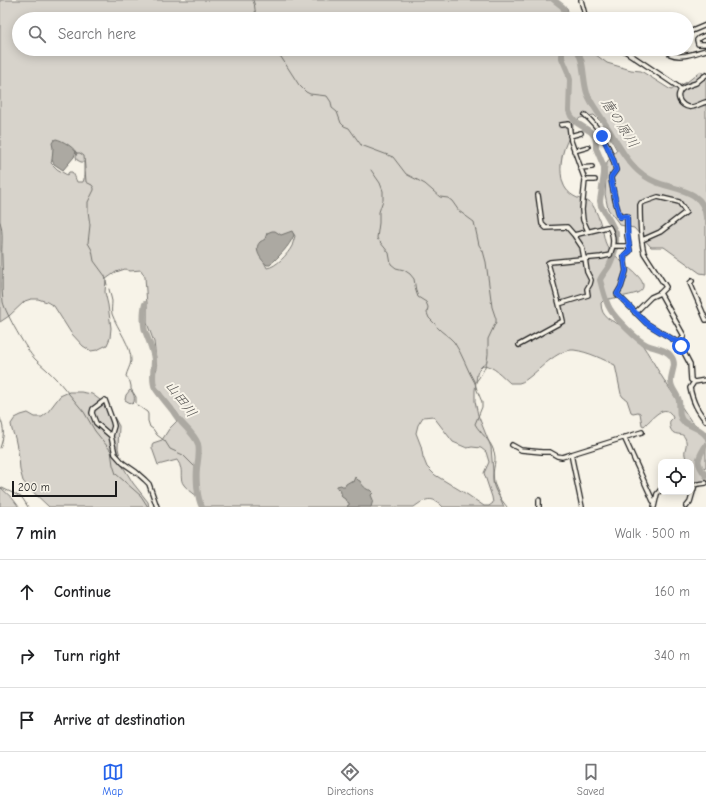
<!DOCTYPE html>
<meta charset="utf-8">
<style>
body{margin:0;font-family:"Comic Neue","Klee One",sans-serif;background:#f6f6f6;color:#202124}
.controls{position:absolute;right:12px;bottom:12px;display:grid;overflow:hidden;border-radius:8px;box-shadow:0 2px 10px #0003}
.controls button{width:36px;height:36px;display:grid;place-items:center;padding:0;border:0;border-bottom:1px solid #e0e0e0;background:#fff;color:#202124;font:20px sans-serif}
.scale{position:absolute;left:12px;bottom:10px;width:105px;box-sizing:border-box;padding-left:4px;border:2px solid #1c1c1c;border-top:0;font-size:11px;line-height:14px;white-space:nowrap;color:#1c1c1c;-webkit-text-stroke:3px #f7f3e8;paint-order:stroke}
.stop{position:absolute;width:12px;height:12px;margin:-9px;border:3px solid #2563eb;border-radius:50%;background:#fff}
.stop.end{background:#2563eb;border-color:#fff;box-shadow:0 1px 4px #0008}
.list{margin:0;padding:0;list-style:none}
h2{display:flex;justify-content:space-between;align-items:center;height:52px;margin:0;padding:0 16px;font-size:17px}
h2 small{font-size:13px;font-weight:400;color:#757577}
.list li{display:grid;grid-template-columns:26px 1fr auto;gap:12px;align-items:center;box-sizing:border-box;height:64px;padding:0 16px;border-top:1px solid #e0e0e0}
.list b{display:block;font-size:15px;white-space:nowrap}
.list em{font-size:13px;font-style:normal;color:#757577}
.icon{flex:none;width:22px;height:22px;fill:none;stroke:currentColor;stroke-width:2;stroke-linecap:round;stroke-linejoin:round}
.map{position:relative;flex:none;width:706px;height:507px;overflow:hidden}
.search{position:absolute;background:#fff;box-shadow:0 2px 10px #0003;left:12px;right:12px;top:12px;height:44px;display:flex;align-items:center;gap:10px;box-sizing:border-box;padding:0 14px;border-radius:22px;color:#757577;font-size:15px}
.sheet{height:244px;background:#fff}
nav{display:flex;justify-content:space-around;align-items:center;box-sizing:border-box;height:56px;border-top:1px solid #e0e0e0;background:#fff;font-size:11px;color:#757577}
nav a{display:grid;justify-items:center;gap:2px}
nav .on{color:#2563eb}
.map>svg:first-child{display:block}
.green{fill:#d7d3cb;stroke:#7a7874;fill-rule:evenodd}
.water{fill:#aca9a2;stroke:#72716c}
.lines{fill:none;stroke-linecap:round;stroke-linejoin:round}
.stream{stroke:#72716c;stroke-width:1}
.river{stroke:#aca9a2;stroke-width:6}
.street-casing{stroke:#1c1c1c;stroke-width:6}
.street{stroke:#f7f3e8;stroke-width:3.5}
.route{stroke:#2563eb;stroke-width:5}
.labels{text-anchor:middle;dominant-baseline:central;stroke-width:4;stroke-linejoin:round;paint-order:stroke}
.water-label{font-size:14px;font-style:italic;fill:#565452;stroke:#f7f3e8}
</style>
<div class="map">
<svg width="706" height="507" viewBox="0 0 706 507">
<rect width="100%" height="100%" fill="#f7f3e8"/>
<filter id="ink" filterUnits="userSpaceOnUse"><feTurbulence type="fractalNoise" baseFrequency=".025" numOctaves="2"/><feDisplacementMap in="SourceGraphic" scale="8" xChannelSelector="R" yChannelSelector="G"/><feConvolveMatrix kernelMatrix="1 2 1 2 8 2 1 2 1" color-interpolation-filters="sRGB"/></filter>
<g filter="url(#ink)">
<path class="green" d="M 0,0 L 551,0 L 567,8 L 570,19 L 19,19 L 19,49 L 588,49 L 607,63 L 631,70 L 641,71 L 671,90 L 687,82 L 701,71 L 706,78 L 706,274 L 700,273 L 664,247 L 651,247 L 634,228 L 620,225 L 608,209 L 605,194 L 607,162 L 617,150 L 602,123 L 594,115 L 580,118 L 573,124 C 573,133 569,136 566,144 C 561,155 559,171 563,183 C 566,192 573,197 583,200 C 586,201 589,201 591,203 C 596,209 600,221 602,229 C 604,234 604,241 607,246 C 611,252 617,257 622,262 C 628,268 655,285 637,293 C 628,296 613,298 604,300 L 601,303 C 601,318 612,321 623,326 C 627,328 631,332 635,336 C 647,349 654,365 664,380 C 673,394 682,407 691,421 C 696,426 702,428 706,434 L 706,467 L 703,468 L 701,470 L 706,477 L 706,482 L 691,484 L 691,462 L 684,462 L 686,458 C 682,450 689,446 685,438 C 683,433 678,435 674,433 C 670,431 669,424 670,421 L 673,418 C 666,400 652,419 644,426 L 642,425 L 640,413 L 638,412 L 633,413 L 631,412 L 627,400 L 623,397 L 621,394 L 615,365 C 602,359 589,352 574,350 C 559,349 543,366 532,375 C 528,378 524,382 519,383 C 516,383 513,383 510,383 C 502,376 494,366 483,365 L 479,369 L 477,374 L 475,390 L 475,401 L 478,415 L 491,447 L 494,483 L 504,507 L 443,507 C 432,495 425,499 414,507 L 202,507 C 201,495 190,493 184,485 C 179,479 183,472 180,466 C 180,464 178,462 177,460 L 158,465 L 152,448 L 152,445 L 153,443 L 162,440 L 169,429 L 180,418 L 178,414 L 165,398 L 153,382 L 153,378 L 157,368 L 154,342 L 147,323 L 147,305 L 145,277 L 141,270 L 130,271 L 125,269 L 116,272 L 106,279 L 105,292 L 108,305 L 111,328 L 110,338 L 107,345 L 97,350 L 91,351 L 83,346 L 71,333 L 54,306 L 47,302 L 38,299 L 31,299 L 25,301 L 9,316 L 0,322 ZM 55,152 L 75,152 L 77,153 L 76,156 L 77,160 L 81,162 L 84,162 L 84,179 L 83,182 L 77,182 C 75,178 75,175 72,172 L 69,172 L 67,175 L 57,169 L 51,163 ZM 293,233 L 295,236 C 294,239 293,243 292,246 C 288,254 276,267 267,268 L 262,258 L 266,239 ZM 433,416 L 453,442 L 467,448 L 472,447 L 481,448 L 486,452 L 489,462 L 484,473 L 492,497 L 493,503 L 489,506 L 484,506 L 468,495 L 435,475 L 427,467 L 423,457 L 421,446 L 416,433 L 418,425 L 423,417 Z
M 130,390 C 134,393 135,397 134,402 L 132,404 L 125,400 L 126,395 Z
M 69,392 L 81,392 L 92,394 L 104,403 L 114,417 L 119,426 L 118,448 L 122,465 L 133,483 L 148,502 L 149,507 L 49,507 L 29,488 L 23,481 L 20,470 L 19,457 L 15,438 L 12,430 L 11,424 L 15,418 L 21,415 L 28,413 L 35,417 L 42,417 L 47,413 L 60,396 Z
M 0,487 L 13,499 L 19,507 L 0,507 Z"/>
<path class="water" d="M 56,139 C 62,140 73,147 76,152 L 74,157 L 63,170 L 54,164 L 52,160 L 53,148 L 52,143 L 54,140 Z
M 272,231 L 275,231 L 281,235 L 292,231 L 294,235 C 289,247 279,256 270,265 L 267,265 C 261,260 253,249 260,242 C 261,241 264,240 265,239 C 266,237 266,235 267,233 Z
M 355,477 L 358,480 L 360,481 C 362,485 366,490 370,490 L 373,493 L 371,495 L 373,500 L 371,507 L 348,507 L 347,506 L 349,505 L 349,503 L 346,501 L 345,499 L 342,497 L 340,489 L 337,488 L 337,486 L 341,485 L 342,486 L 345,486 L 346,484 L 351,481 L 353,482 Z"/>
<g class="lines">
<path class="stream" d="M 253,0 C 256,6 254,13 257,19
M 272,49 L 281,57 L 299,85 L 306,92 L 310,94 L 327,96 L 331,102 L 332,108 L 337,112 L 341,123 L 344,126 L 349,128 L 361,145 L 393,157 L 406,174 L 425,184 L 440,197 L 448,198 L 452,201 L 459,211 L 474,222 L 479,245 L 483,251 L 486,262 L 492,307 L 496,319 L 496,322 L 488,339 L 488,347
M 76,153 L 80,153 L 84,156 L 86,182 L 92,185 L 94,188 L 94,190 L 88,202 L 88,211 L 90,225 L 88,243 L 92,250 L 94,261 L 105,276 L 107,285
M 371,170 L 380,183 L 383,191 L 383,200 L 379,212 L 379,223 L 377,238 L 378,240
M 0,222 C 4,233 1,247 2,258 C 3,273 1,287 3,302 C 5,312 27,351 35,359 C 42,366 50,372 57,380
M 380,242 L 389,253 L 391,264 L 396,268 L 404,270 L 410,274 L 414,279 L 416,291 L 418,297 L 426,302 L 428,307 L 427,313 L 429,318 L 435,324
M 109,289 C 110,293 111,297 112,301 C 112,306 111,310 112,314 C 117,328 132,347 131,361 C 130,367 127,371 126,376 L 130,382 L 131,386 L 131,389 L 136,397 L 136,403
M 437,327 C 442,333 449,336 454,342 C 463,355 467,370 475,383
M 488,349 C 489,362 483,373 475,383 L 477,390 L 482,402 L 482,407 L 475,424 C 480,433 490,440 493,449 C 498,460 492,469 493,480 C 493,490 501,499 507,507
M 59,382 L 84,412 L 95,431 L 111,451 L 113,465 L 116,474 L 141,496 L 148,507
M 137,405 L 147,412 L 148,414 L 148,421 L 150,427 L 153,429 L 157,435 L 165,441 L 170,449 L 183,455 L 196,468
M 0,418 C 5,430 4,436 0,448
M 0,487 L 21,497 L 23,499 L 28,507"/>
<path class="river" d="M 554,0 L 563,7 L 567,19
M 562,49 L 562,58 L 568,72 L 570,80 L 569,111 L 571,116 L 577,123 L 591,132 L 595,137 L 596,142 L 596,148 L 604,167 L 604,174 L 600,201 L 601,206 L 610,221 L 616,233 L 616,244
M 577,49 C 579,54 581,58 582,63 C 584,73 584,84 587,93 C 591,104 599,113 604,122 C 615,139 626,162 642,174 C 647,178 655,182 661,184 C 680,190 704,192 706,217
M 616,247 C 614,254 612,260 609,266 C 606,271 602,275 600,280 C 603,290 605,301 610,309 C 615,318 638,341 647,345 C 654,348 666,349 671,356 C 678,365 670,373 671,382 C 671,389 678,394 679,401 C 680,408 678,417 683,421 C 690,427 701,428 706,436
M 145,304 C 143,311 143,324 145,331 C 149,341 153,350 154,360 C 154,369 151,381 155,388 C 160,396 167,403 172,410 C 175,414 177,418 181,422 C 187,429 195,435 198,444 C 200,452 198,460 197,468 C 196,479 197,498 202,507
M 706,445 C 697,460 695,461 706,476"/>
<g class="street-casing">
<path id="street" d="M 581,0 L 586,19
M 687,33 L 706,25
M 706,35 L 699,38 L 697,40 L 698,44 L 706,44
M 622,49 L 677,86 L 681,90
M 667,49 L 670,54 C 681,59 695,53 706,50
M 706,75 C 703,77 699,80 696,83 C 691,85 685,86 681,90 C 679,92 678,96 679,99 C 680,103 686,108 691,107 C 696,107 701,103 706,102
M 585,115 C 601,129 611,150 616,170 L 611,177 L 611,179 L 615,200 L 620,217 L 627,216 L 627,235 L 630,251 L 624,256 L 626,271 L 621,287 L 617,294 L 646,323 L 679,343 L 690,364 L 691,380 L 694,382
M 561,125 L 569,124 L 571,141 L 585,180 L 582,210 L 583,220 L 588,231
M 570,136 L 581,133
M 574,151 L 588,147
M 580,168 L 592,167
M 585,180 L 595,180
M 538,195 L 542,224 L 546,228 L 567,227 L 574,235 L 607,227 L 609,227 C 614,235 614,246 610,255 L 601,257 L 550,262 L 548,263 L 559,304 L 588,295 L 587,289 L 590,284 L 591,280 L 587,272 L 585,258
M 574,235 L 582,247 L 584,258
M 613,246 L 629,246
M 692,281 L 690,283 L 706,320
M 660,293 L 684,336 L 679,343
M 635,313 L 651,297 L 660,293 L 666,287 L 644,253 C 640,237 640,221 640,205 L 641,203 L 658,197 L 679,202 L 686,212 L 660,232 L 642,240
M 519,345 L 563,321 L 559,304
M 694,382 L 690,388 C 693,402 697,410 706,421
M 694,382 L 706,380
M 111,436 L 114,426 L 113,422 L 105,400 L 93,409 L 92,413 L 96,423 L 111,436 L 115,454 L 123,463 L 136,472 L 145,480 L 149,484 L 157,507
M 624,437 L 653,501 L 655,502
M 512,445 L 521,450 L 542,452 L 550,452 L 557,456 L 562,457 L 642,432
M 571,454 L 582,507
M 691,485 L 706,483
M 539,500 L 539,507
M 654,507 L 657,494 L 661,489
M 686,507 L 690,502 L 695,485"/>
</g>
<use href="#street" class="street"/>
</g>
</g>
<g class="lines" filter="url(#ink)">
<path class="route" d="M 602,136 L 614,161 L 616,170 L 611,177 L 611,180 L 619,215 L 620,217 L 627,216 L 628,235 L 630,251 L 624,256 L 626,271 L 621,287 L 617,294 L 646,323 L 677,342 L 681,346"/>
</g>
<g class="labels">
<g class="water-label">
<text transform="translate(620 123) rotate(57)">唐の原川</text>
<text transform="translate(181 399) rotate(53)">山田川</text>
</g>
</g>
</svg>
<div class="controls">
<button><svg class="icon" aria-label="locate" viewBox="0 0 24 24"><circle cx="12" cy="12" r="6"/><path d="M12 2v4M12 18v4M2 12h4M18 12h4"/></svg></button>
</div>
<div class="scale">200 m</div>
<div class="stop" style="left:681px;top:346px"></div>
<div class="stop end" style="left:602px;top:136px"></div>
<div class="search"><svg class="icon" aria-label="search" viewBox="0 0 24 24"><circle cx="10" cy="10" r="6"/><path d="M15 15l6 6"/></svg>Search here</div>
</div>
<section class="sheet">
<h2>7 min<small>Walk · 500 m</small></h2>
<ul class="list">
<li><svg class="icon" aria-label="ahead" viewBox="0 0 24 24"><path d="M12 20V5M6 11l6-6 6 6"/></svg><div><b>Continue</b></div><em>160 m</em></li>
<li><svg class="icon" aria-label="right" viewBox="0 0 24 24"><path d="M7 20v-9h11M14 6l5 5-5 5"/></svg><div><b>Turn right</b></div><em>340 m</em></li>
<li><svg class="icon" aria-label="arrive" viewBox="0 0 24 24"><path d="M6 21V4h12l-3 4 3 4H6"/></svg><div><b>Arrive at destination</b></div></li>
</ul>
</section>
<nav>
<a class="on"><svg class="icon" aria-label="map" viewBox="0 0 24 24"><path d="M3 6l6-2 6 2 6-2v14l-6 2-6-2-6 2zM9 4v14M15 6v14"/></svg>Map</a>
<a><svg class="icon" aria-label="directions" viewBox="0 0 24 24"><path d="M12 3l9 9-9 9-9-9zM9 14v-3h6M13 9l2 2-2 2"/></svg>Directions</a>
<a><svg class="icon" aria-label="saved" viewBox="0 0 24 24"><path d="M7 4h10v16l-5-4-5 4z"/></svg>Saved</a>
</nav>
